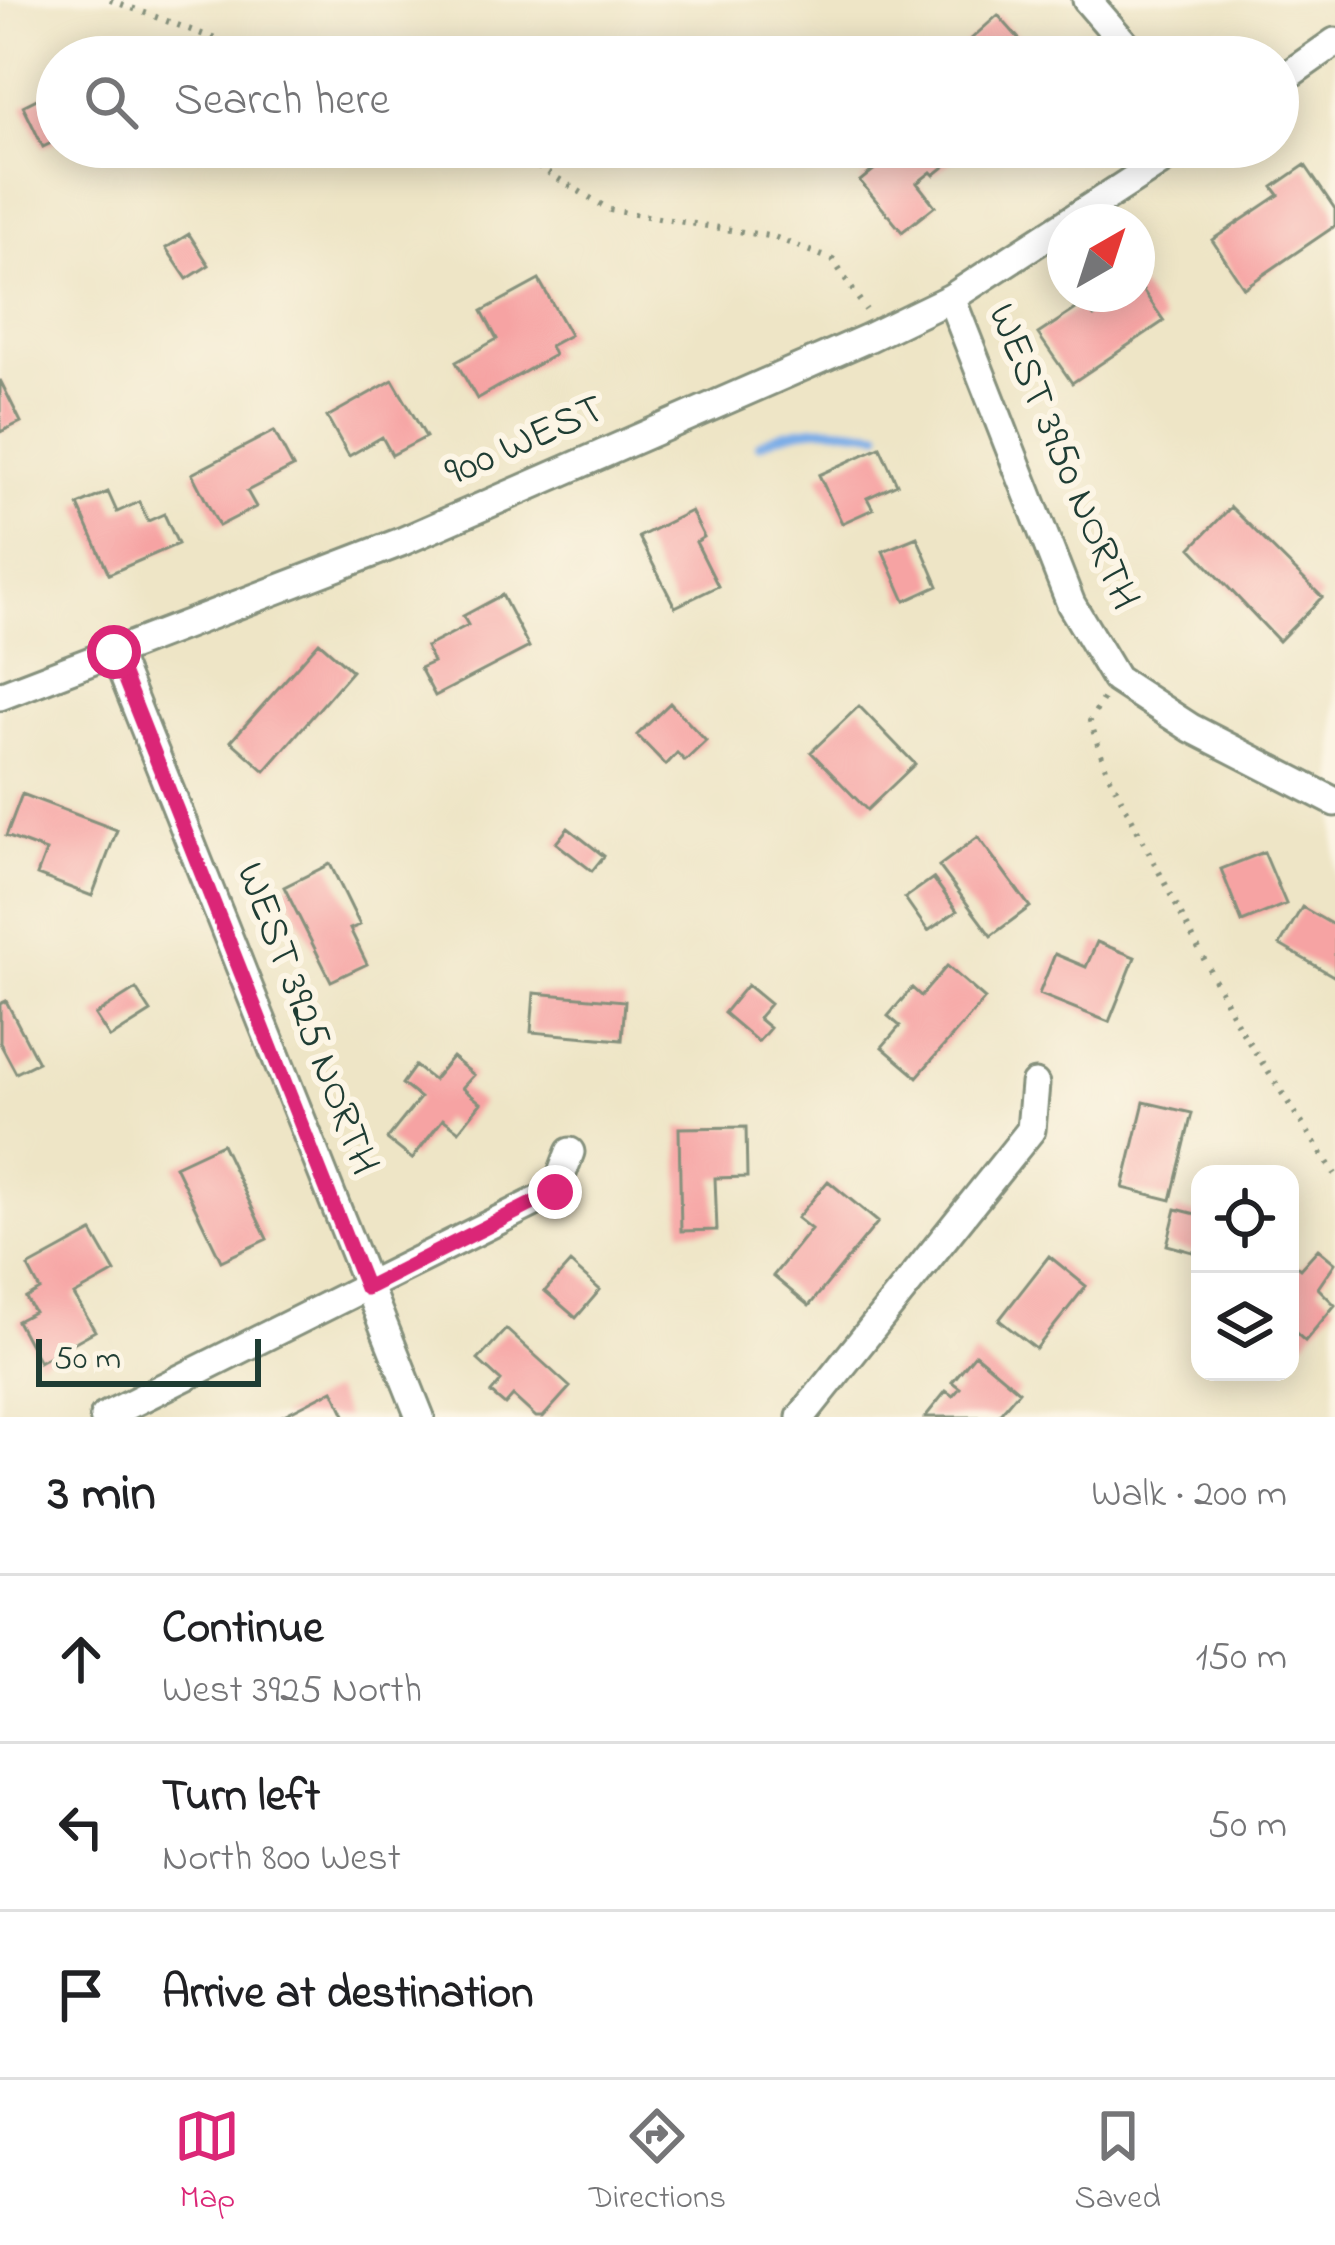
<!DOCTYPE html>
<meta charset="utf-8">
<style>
body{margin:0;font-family:"Indie Flower",sans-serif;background:#f6f6f6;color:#202124}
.controls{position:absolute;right:36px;bottom:36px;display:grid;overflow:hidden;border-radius:24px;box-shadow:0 6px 30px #0003}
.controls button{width:108px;height:108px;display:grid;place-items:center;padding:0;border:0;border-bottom:3px solid #e0e0e0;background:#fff;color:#202124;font:60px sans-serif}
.compass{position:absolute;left:1047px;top:204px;width:108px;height:108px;border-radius:50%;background:#fff;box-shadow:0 6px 30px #0003;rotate:39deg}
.scale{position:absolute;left:36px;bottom:30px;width:225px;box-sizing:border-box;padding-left:12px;border:6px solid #1f3d34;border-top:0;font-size:33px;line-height:42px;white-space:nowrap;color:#1f3d34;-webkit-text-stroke:9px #fcf5e5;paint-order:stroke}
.stop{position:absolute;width:36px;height:36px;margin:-27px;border:9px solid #db2777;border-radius:50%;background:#fff}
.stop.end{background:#db2777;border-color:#fff;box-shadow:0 3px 12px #0008}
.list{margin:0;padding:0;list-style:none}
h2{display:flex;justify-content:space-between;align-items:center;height:156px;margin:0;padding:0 48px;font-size:51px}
h2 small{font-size:39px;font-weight:400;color:#757577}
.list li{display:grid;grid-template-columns:78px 1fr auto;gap:36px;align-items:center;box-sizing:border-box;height:168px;padding:0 48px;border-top:3px solid #e0e0e0}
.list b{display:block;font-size:45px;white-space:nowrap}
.list p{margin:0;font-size:39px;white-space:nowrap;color:#757577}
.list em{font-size:39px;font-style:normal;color:#757577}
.icon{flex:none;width:66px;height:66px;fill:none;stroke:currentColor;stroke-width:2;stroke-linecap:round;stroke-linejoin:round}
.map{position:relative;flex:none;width:1335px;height:1417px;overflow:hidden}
.search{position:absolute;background:#fff;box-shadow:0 6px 30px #0003;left:36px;right:36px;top:36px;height:132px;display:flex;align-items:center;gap:30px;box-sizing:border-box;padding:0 42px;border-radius:66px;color:#757577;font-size:45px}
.sheet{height:660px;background:#fff}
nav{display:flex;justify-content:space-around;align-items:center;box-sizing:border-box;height:168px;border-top:3px solid #e0e0e0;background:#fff;font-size:33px;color:#757577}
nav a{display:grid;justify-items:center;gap:6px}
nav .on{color:#db2777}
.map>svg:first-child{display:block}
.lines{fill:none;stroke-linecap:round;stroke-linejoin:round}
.stream{stroke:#7cade7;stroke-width:9}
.building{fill:#f6a3a3}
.street-casing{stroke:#86917d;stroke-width:33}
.path{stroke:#86917d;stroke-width:6;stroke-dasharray:3 9;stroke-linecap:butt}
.street{stroke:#fff;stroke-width:27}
.route{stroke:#db2777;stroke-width:15}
.labels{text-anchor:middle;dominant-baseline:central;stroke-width:12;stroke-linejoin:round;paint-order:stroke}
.street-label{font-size:42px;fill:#1f3d34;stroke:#fcf5e5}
</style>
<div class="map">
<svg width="1335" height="1417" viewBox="0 0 1335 1417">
<rect width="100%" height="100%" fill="#fcf5e5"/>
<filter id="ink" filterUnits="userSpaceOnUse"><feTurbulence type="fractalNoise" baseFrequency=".00833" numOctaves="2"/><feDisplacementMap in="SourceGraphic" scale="24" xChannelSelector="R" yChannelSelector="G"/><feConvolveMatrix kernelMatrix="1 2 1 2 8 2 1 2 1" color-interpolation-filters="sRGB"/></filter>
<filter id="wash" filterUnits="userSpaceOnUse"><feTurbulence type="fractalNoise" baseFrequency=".004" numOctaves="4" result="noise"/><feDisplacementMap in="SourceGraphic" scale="48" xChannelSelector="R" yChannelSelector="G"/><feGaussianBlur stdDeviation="2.7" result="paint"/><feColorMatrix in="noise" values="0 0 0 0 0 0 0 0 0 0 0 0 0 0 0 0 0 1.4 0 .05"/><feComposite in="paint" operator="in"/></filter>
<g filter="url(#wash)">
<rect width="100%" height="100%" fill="#eee5c6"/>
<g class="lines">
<path class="stream" d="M 759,444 C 804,422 831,427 879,433"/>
</g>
<g id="blocks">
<path class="building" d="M 998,15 L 1035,57 L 970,57 L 961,48 Z
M 57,89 L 57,140 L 43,147 L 23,106 Z
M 887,147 L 902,150 L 906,147 L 969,147 L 934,175 L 931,172 L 917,183 L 935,206 L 902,232 L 860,181 L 876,168 L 870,161 Z
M 1305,165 L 1335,209 L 1335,226 L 1244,288 L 1212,240 L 1279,195 L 1273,187 Z
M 189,234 L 209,265 L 187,279 L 166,248 Z
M 539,280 L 570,335 L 550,346 L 554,355 L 477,399 L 456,362 L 497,339 L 482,311 Z
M 1140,286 L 1164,321 L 1072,383 L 1038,334 L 1085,303 L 1094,317 L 1128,294 L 1137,294 Z
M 0,380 L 21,422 L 0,432 Z
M 393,380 L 426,437 L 392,455 L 382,437 L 349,456 L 327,417 Z
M 274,431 L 293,467 L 247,491 L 256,507 L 219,526 L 192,474 Z
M 880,447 L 897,484 L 867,498 L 873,509 L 842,523 L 819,475 Z
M 108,492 L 117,512 L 139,502 L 148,521 L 164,514 L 178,544 L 109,574 L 78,505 Z
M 1231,507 L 1322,597 L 1279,641 L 1191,548 Z
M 691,511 L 704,537 L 696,542 L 718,586 L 675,607 L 639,537 Z
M 917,537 L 938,586 L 905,601 L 883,551 Z
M 502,595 L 529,647 L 435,696 L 420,668 L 433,662 L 426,647 L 468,625 L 463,616 Z
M 319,642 L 352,671 L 265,771 L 231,741 Z
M 670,703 L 706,741 L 685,761 L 677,753 L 666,765 L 637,735 Z
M 859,706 L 915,764 L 867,810 L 811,752 Z
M 22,794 L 117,830 L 92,896 L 37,875 L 46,851 L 6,836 Z
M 568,828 L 604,856 L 592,871 L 556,843 Z
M 978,837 L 1030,907 L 991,936 L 939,866 Z
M 1264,852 L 1286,904 L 1242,922 L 1221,869 Z
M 330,864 L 360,925 L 350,929 L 367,964 L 331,981 L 284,887 Z
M 933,878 L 957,911 L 928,931 L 905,898 Z
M 1302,907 L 1335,926 L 1335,977 L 1280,945 Z
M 1097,942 L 1135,957 L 1109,1022 L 1039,994 L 1055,954 L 1086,967 Z
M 947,966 L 985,999 L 917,1077 L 882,1047 L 900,1026 L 888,1016 L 912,988 L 921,996 Z
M 747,985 L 770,1004 L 758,1018 L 770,1028 L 758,1042 L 724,1013 Z
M 136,989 L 151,1012 L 110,1038 L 95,1015 Z
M 534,993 L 625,1001 L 622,1040 L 531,1032 Z
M 6,1001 L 38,1062 L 16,1073 L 0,1043 L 0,1004 Z
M 452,1057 L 474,1075 L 462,1088 L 481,1103 L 459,1131 L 443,1119 L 412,1159 L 387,1139 L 420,1098 L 402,1084 L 415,1066 L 433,1080 Z
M 1144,1102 L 1192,1113 L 1171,1200 L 1123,1188 Z
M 746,1127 L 747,1177 L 715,1178 L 717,1230 L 681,1231 L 679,1128 Z
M 222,1144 L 267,1239 L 221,1261 L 175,1166 Z
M 828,1181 L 878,1222 L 809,1306 L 773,1276 L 811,1229 L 797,1218 Z
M 1176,1209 L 1200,1215 L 1200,1254 L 1167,1245 Z
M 92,1232 L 115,1272 L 74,1295 L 95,1331 L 39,1362 L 17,1321 L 34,1312 L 26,1298 L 40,1290 L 28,1267 Z
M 1318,1249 L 1335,1263 L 1318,1288 L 1335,1305 L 1305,1341 L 1290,1328 L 1290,1261 L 1300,1269 Z
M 1049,1256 L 1086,1286 L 1036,1349 L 999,1320 Z
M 570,1263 L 600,1290 L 576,1318 L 545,1291 Z
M 506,1329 L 570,1387 L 543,1417 L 536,1417 L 513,1396 L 505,1405 L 491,1393 L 501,1381 L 478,1360 Z
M 975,1354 L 1019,1391 L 997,1417 L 925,1417 L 946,1391 L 953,1396 L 960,1388 L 952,1382 Z
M 333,1390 L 346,1417 L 280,1417 Z"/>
</g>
</g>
<g filter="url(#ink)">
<use href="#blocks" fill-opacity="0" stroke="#86917d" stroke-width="3"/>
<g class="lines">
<g class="street-casing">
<path id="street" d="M 1087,0 L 1136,57
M 1278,82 L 1335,42
M 1068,222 L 1183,147
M 951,298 L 1071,604 L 1116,679 L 1191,728 L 1335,802
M 114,651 L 420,1417
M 0,696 L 401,542 L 868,338 L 951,298 L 1065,224
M 104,1417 L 555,1192 L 570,1152
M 801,1417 L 1031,1130 L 1035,1084"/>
</g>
<path class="path" d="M 110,0 L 264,57
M 494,147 L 529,161 L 610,210 L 774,237 L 833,260 L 866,310
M 1103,699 L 1090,721 L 1107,771 L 1239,1027 L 1335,1174"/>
<use href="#street" class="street"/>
</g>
</g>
<g class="lines" filter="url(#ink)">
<path class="route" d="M 114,652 L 366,1288 L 555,1192"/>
</g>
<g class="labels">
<g class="street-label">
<text transform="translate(525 442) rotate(-24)">900 WEST</text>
<text transform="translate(1062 457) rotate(67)">WEST 3950 NORTH</text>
<text transform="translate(306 1019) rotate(69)">WEST 3925 NORTH</text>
</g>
</g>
</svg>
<div class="controls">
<button><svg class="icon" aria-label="locate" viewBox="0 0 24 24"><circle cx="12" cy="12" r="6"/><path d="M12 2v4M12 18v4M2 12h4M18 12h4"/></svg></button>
<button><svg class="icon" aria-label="layers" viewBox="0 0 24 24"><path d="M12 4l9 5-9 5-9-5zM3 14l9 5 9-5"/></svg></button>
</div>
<svg class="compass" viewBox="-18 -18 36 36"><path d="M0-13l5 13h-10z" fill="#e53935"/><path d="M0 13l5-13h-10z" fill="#757577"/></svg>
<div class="scale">50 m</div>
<div class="stop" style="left:114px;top:652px"></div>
<div class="stop end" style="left:555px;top:1192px"></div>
<div class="search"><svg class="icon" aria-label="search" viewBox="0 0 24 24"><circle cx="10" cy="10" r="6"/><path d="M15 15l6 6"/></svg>Search here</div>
</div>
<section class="sheet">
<h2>3 min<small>Walk · 200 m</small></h2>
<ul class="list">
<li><svg class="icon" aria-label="ahead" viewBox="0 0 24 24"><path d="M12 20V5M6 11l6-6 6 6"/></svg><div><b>Continue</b><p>West 3925 North</p></div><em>150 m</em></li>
<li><svg class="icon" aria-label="left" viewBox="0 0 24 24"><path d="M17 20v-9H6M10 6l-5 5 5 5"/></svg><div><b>Turn left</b><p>North 800 West</p></div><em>50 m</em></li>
<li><svg class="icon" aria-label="arrive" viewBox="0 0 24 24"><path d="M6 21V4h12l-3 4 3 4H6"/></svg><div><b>Arrive at destination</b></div></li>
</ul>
</section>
<nav>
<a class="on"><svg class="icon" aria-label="map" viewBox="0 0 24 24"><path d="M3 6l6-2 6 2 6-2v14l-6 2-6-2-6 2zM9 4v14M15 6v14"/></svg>Map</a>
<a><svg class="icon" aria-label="directions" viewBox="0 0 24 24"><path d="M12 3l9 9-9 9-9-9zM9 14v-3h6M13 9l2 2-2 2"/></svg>Directions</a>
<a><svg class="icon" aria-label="saved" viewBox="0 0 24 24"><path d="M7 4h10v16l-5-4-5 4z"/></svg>Saved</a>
</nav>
